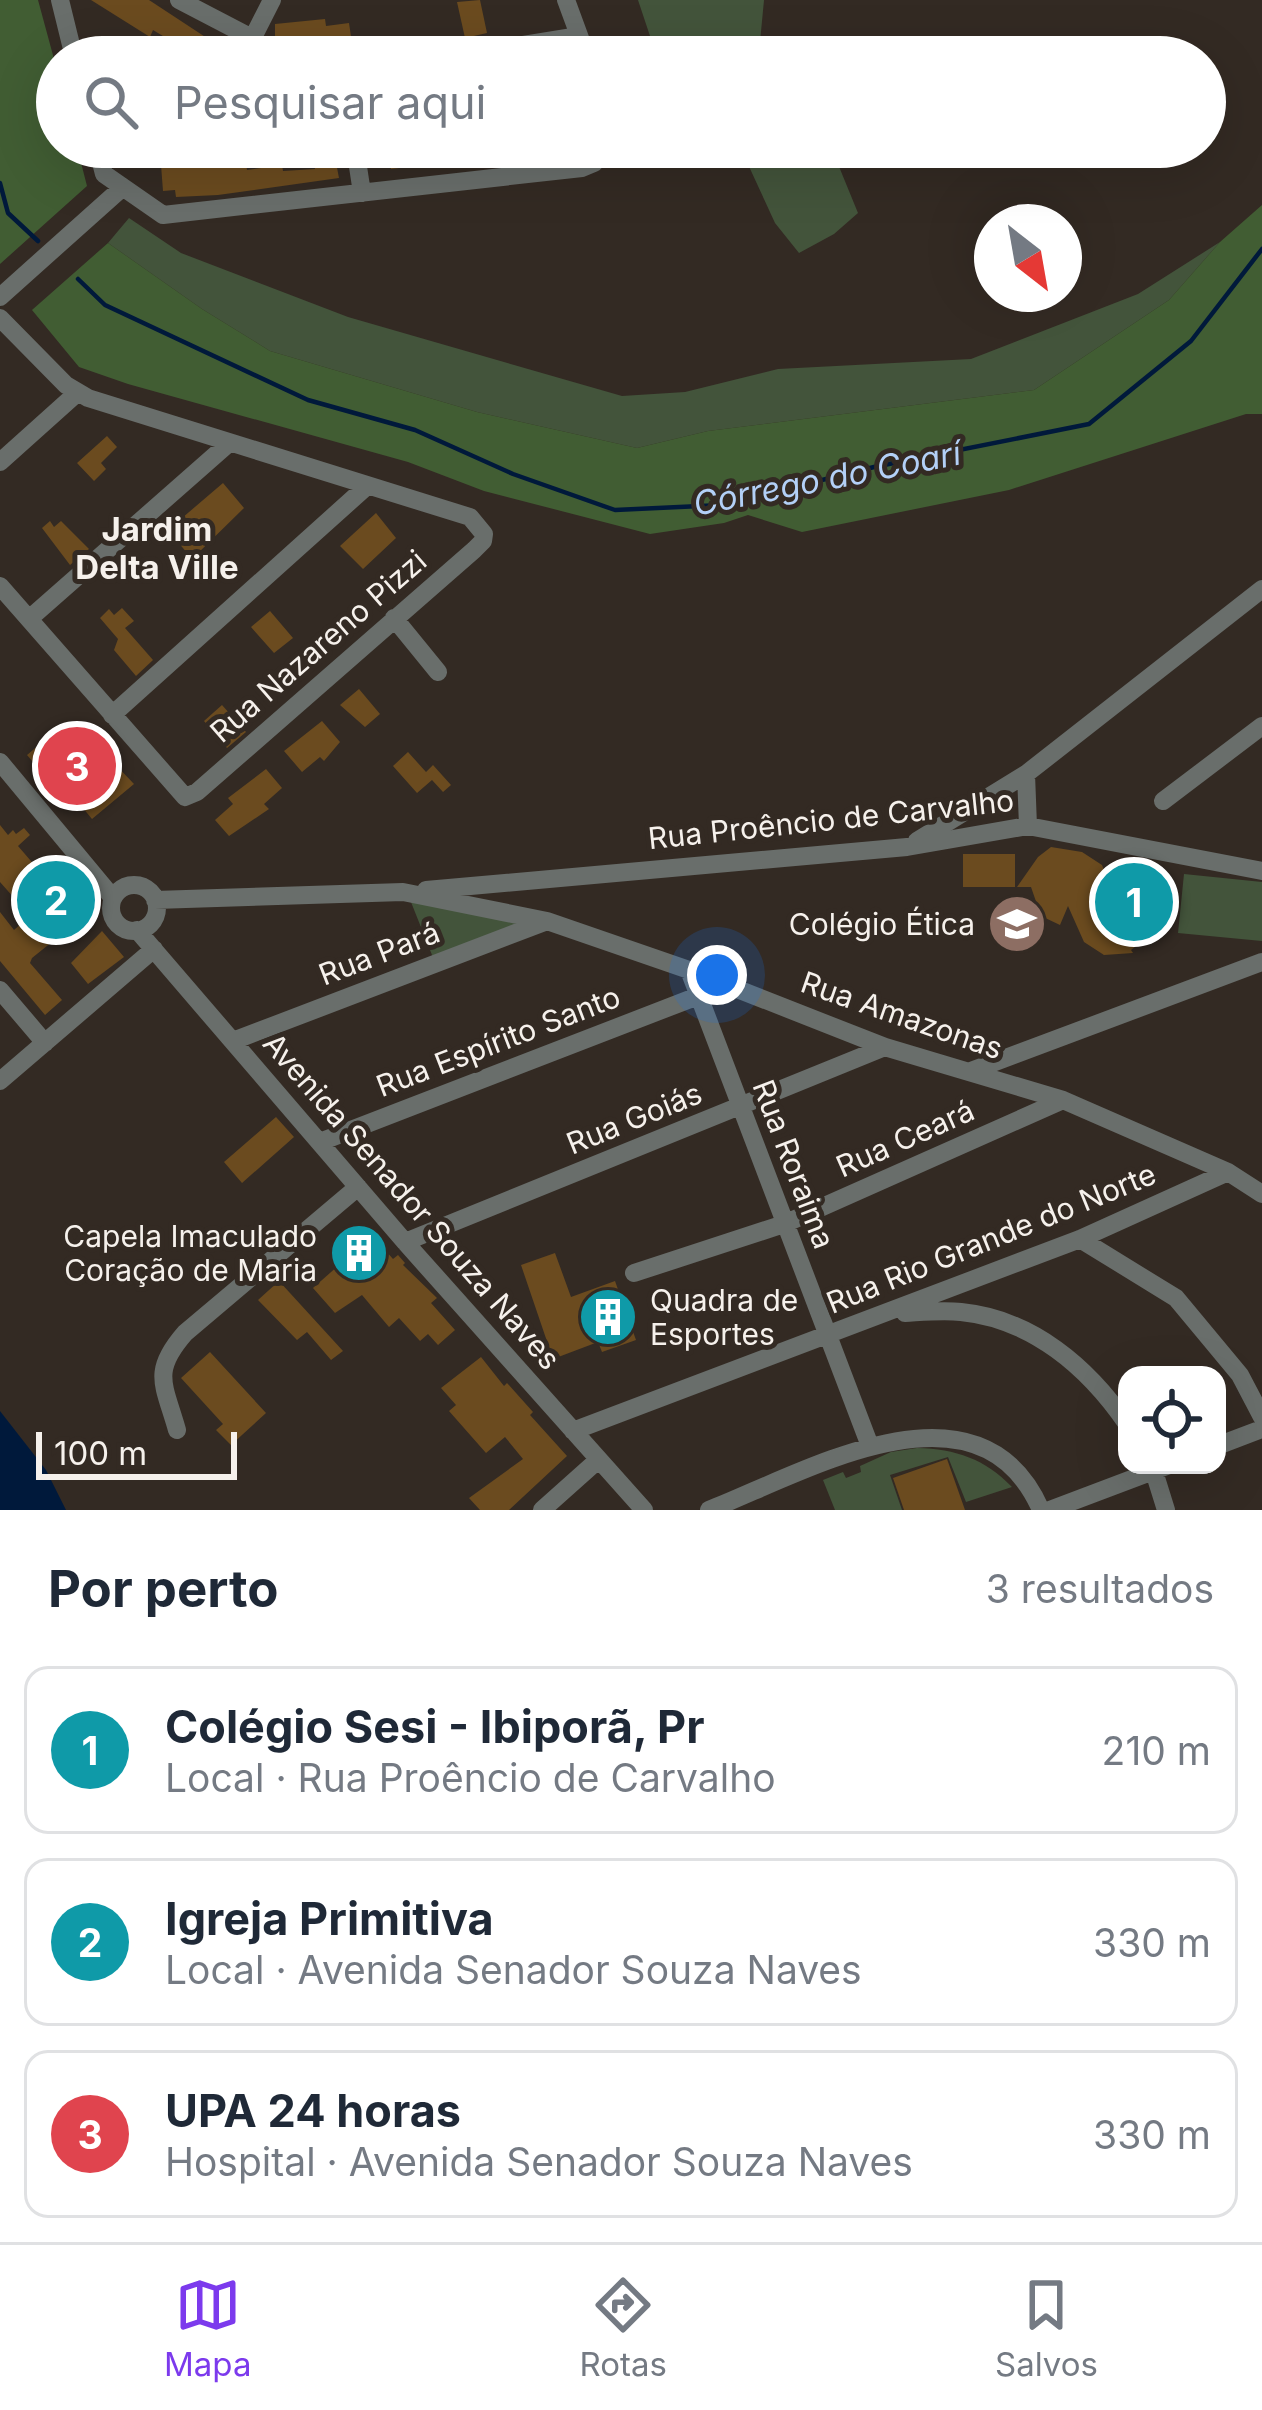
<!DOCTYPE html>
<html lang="pt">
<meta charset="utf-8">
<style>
body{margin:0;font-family:Inter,sans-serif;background:#f2f2f3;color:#1f2937}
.controls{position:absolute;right:36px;bottom:36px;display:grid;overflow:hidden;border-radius:24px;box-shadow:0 12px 48px #0002}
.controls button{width:108px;height:108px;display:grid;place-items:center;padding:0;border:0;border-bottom:3px solid #e0e1e3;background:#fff;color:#1f2937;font:60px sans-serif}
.compass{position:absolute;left:974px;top:204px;width:108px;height:108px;border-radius:50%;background:#fff;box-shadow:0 12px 48px #0002;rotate:149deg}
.scale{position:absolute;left:36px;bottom:30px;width:201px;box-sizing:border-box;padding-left:12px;border:6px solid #f6f1ec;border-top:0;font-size:33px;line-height:42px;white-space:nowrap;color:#f6f1ec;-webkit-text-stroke:9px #332a23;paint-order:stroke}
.you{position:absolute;left:717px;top:975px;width:42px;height:42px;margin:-30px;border:9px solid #fff;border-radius:50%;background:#1a73e8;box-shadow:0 0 0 18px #1a73e833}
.badge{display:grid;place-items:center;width:78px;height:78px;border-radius:50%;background:#7c3aed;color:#fff;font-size:39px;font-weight:700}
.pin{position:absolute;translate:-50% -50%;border:6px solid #fff;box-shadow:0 3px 12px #0006}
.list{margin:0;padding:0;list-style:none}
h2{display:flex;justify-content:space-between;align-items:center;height:156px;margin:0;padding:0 48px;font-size:51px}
h2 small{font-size:39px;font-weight:400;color:#747a83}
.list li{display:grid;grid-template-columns:78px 1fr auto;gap:36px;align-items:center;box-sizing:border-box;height:168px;margin:0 24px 24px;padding:0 24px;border:3px solid #e0e1e3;border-radius:24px}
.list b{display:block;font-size:45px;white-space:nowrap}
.list p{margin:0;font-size:39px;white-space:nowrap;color:#747a83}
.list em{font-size:39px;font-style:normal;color:#747a83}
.icon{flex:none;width:66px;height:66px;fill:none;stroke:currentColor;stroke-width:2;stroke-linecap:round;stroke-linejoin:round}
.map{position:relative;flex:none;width:1262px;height:1510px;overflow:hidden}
.search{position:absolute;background:#fff;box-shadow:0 12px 48px #0002;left:36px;right:36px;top:36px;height:132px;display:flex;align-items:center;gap:30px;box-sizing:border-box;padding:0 42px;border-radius:66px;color:#747a83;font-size:45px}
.sheet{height:732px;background:#fff}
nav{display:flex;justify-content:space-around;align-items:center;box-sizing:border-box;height:168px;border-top:3px solid #e0e1e3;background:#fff;font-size:33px;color:#747a83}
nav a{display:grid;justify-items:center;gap:6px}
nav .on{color:#7c3aed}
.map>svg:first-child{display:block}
.green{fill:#43543b}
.forest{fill:#415d33}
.water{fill:#00193b}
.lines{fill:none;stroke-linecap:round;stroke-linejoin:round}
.stream{stroke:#00193b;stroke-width:4.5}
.building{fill:#6b4b1f}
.minor{stroke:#696e6b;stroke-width:18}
.labels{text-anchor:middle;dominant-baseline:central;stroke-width:10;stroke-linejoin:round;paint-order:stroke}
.street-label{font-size:30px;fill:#f6f1ec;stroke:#332a23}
.poi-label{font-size:30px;fill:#f6f1ec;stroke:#332a23;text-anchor:end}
.water-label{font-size:33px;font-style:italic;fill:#b3d0f7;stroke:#332a23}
.neighbourhood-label{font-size:33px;font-weight:bold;fill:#f6f1ec;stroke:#332a23}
</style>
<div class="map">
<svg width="1262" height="1510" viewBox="0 0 1262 1510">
<rect width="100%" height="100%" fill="#332a23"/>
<path class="green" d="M 638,0 L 764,0 L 760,42 L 773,57 L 657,57 Z
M 740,147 L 831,147 L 858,213 L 834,234 L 799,253 L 775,223 Z
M 129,218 L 181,253 L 348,317 L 622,396 L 685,392 L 778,369 L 971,359 L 1138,294 L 1220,242 L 1169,300 L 1034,390 L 708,431 L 637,448 L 477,412 L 270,351 L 202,309 L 108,243 Z
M 1184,874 L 1262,882 L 1262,941 L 1178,933 Z
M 409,897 L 526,924 L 434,960 Z
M 917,1448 C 956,1449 985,1459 1012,1487 L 966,1502 L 948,1457 L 890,1475 L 902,1510 L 835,1510 L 823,1480 L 843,1472 L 846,1478 L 861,1472 L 860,1466 L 891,1452 Z"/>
<path class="forest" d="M 0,0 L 38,0 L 57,70 L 57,147 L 77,147 L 87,186 L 0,264 Z
M 1262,205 L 1262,414 L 1246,414 L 1009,490 L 802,532 L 748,515 L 724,523 L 650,534 L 484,491 L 408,462 L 128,384 L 79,367 L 32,310 L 108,243 L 202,309 L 270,351 L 477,412 L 637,448 L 708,431 L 1034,390 L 1169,300 L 1220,242 Z"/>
<path class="water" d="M 0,1411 L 46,1470 L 66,1510 L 0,1510 Z"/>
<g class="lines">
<path class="stream" d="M 0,183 L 8,213 L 38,241
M 78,279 L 105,305 L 308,400 L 415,430 L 513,474 L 615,510 L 722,505 L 874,467 L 1089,424 L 1191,341 L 1262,249"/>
</g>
<path class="building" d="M 91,0 L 149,0 L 216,44 L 209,57 L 188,57 L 191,53 L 153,30 L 150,37 Z
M 480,0 L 487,33 L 465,38 L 457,2 Z
M 325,19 L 326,26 L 349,23 L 353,50 L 268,57 L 270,40 L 275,39 L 275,24 Z
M 311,147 L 333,147 L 339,178 L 218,195 L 176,197 L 175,190 L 163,191 L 161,165 L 217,162 L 245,156 L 247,170 L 282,165 L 283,171 L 315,169 Z
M 407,147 L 489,147 L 490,157 L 391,169 L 385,150 Z
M 107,436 L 117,447 L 101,463 L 106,469 L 94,481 L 77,463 Z
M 223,483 L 244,508 L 192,559 L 168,530 Z
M 376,513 L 396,538 L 363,569 L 340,546 Z
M 50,521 L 54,527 L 61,521 L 89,549 L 70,565 L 42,528 Z
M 122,608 L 134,621 L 125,628 L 153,660 L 136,676 L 114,650 L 118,639 L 100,618 L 109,609 L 114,615 Z
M 270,611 L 293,638 L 274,653 L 251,627 Z
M 359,689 L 380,714 L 365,727 L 340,705 Z
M 222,705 L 246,732 L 227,748 L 204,721 Z
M 322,721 L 340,742 L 324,761 L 320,757 L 302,772 L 284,751 Z
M 80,728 L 84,733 L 89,729 L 99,740 L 95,743 L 134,784 L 92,819 L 73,796 L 66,801 L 27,755 L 58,729 L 66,739 Z
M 408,752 L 426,772 L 433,765 L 451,785 L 443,792 L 432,780 L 417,793 L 393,766 Z
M 266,769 L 282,788 L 264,804 L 269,809 L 229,836 L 215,820 L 233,804 L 228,798 Z
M 0,825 L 8,835 L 13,830 L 16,834 L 24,828 L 30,835 L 18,846 L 37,868 L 44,862 L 80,900 L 88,893 L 98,905 L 32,958 L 30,963 L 62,1000 L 45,1015 L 0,961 L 0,912 L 14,930 L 30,916 L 0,882 Z
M 1051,847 L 1082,852 L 1102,865 L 1110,885 L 1102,920 L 1124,942 L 1124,914 L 1114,888 L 1142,885 L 1154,915 L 1146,938 L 1131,950 L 1133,953 L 1104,955 L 1084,942 L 1068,906 L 1060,925 L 1041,916 L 1031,887 L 1017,887 L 1038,857 Z
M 963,854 L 1015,854 L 1015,887 L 963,887 Z
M 102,931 L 124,957 L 88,984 L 71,963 Z
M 276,1117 L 294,1137 L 242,1183 L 224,1162 Z
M 368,1231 L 393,1259 L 398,1255 L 405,1263 L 403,1265 L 437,1298 L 431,1303 L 455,1330 L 438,1345 L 428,1334 L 420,1341 L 399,1318 L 389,1327 L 362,1295 L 335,1313 L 313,1288 L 339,1265 L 335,1260 Z
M 555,1253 L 571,1297 L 615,1281 L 636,1340 L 602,1352 L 598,1342 L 553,1359 L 521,1265 Z
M 279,1281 L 343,1351 L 331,1360 L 307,1332 L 297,1340 L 258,1300 Z
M 210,1352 L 266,1413 L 231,1445 L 216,1430 L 223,1424 L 181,1378 Z
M 481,1357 L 504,1386 L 507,1383 L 533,1412 L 530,1415 L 567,1456 L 509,1510 L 480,1510 L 469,1498 L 523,1459 L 505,1437 L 486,1453 L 449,1411 L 456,1405 L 441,1388 Z
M 947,1459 L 965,1510 L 904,1510 L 893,1478 Z"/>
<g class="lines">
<path class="minor" d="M 60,0 L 74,57
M 179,0 L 250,37
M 566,0 L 587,57
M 243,57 L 272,0
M 449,57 L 579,36
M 97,147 L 104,174 L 163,215 L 582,168 L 594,163 L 607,147
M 355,147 L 362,193
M 0,297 L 123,187
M 0,318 L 66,385 L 88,398 L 470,517 L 484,534 L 483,541 L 474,550 L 197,792 L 185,797 L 0,586
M 0,462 L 77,393
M 394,618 L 438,672
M 29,619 L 229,443
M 112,715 L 367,486
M 0,762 L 113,898
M 1026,774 L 1028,826
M 1163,801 L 1262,726
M 917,841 L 1026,774 L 1262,589
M111 908a23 23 0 1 1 46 0a23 23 0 1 1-46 0Z
M 426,890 L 907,847 L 1028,826 L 1262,871
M 155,900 L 403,892 L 547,921 L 689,970 L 885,1047 L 1063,1100 L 1228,1172 L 1262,1194
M 137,930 L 405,1242 L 644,1510
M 689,970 L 870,1446
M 0,990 L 45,1043
M 233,1041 L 547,921
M 971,1071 L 1262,962
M 0,1081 L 154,949
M 320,1142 L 698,996
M 1080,1239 L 1176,1298 L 1240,1375 L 1262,1417
M 405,1242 L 885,1047
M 634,1273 L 784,1224 L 1063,1100
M 905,1313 C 923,1312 943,1310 961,1312 C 1032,1319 1088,1367 1127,1424
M 177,1430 C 164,1384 151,1372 185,1333 L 358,1187
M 573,1431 L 1080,1239 L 1228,1172
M 1217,1446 L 1262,1429
M 1152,1465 L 1166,1510
M 542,1510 L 598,1460
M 709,1510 C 806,1472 979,1369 1041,1510
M 1050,1510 L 1169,1465"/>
</g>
<defs>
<g id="school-disc" transform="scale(3)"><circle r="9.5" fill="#8d6e63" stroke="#332a23"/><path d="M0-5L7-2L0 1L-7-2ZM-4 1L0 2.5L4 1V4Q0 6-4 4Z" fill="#fff"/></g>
<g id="building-disc" transform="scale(3)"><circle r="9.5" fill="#0f9aa8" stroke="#332a23"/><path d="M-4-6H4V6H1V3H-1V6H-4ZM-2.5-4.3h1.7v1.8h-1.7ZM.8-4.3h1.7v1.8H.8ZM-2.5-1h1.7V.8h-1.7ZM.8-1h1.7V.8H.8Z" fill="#fff"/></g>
</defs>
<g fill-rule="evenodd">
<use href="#school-disc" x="1017" y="924"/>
<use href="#building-disc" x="359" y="1253"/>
<use href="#building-disc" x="608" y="1317"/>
</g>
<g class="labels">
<g class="street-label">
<text transform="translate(318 646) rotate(-41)">Rua Nazareno Pizzi</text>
<text transform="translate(831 819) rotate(-6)">Rua Proêncio de Carvalho</text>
<text transform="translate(379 953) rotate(-21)">Rua Pará</text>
<text transform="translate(902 1015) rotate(19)">Rua Amazonas</text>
<text transform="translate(498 1041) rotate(-21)">Rua Espírito Santo</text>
<text transform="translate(634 1118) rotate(-22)">Rua Goiás</text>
<text transform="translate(905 1138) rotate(-24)">Rua Ceará</text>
<text transform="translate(794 1164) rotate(69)">Rua Roraima</text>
<text transform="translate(412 1201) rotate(49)">Avenida Senador Souza Naves</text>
<text transform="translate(991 1238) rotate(-22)">Rua Rio Grande do Norte</text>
</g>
<g class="poi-label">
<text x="975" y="924">Colégio Ética</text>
<text x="317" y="1236">Capela Imaculado<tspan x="317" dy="34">Coração de Maria</tspan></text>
<text x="650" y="1300" text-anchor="start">Quadra de<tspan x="650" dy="34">Esportes</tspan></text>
</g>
<g class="water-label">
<text transform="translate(827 478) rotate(-11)">Córrego do Coarí</text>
</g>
<g class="neighbourhood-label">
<text x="157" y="529">Jardim<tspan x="157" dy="38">Delta Ville</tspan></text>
</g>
</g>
</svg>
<div class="controls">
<button><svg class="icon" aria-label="locate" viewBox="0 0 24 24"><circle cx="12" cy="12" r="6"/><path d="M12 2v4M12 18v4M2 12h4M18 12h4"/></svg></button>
</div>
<svg class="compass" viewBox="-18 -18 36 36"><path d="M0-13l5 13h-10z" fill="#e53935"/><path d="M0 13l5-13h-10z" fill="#747a83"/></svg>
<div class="scale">100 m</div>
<div class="you"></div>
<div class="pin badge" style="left:1134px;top:902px;background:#0f9aa8">1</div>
<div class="pin badge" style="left:56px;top:900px;background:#0f9aa8">2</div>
<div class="pin badge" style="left:77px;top:766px;background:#e0444e">3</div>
<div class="search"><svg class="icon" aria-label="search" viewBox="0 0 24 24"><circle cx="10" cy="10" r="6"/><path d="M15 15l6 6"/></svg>Pesquisar aqui</div>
</div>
<section class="sheet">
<h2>Por perto<small>3 resultados</small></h2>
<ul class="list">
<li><span class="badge" style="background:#0f9aa8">1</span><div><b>Colégio Sesi - Ibiporã, Pr</b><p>Local · Rua Proêncio de Carvalho</p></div><em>210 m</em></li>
<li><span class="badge" style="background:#0f9aa8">2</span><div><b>Igreja Primitiva</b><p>Local · Avenida Senador Souza Naves</p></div><em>330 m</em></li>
<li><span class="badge" style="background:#e0444e">3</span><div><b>UPA 24 horas</b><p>Hospital · Avenida Senador Souza Naves</p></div><em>330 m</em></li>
</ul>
</section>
<nav>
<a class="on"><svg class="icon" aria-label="map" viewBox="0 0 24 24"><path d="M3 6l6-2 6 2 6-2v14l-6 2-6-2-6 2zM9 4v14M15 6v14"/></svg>Mapa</a>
<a><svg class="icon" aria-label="directions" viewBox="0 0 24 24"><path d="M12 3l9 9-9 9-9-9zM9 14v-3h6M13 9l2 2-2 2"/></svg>Rotas</a>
<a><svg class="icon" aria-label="saved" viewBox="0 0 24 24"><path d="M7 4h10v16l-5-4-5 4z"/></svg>Salvos</a>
</nav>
